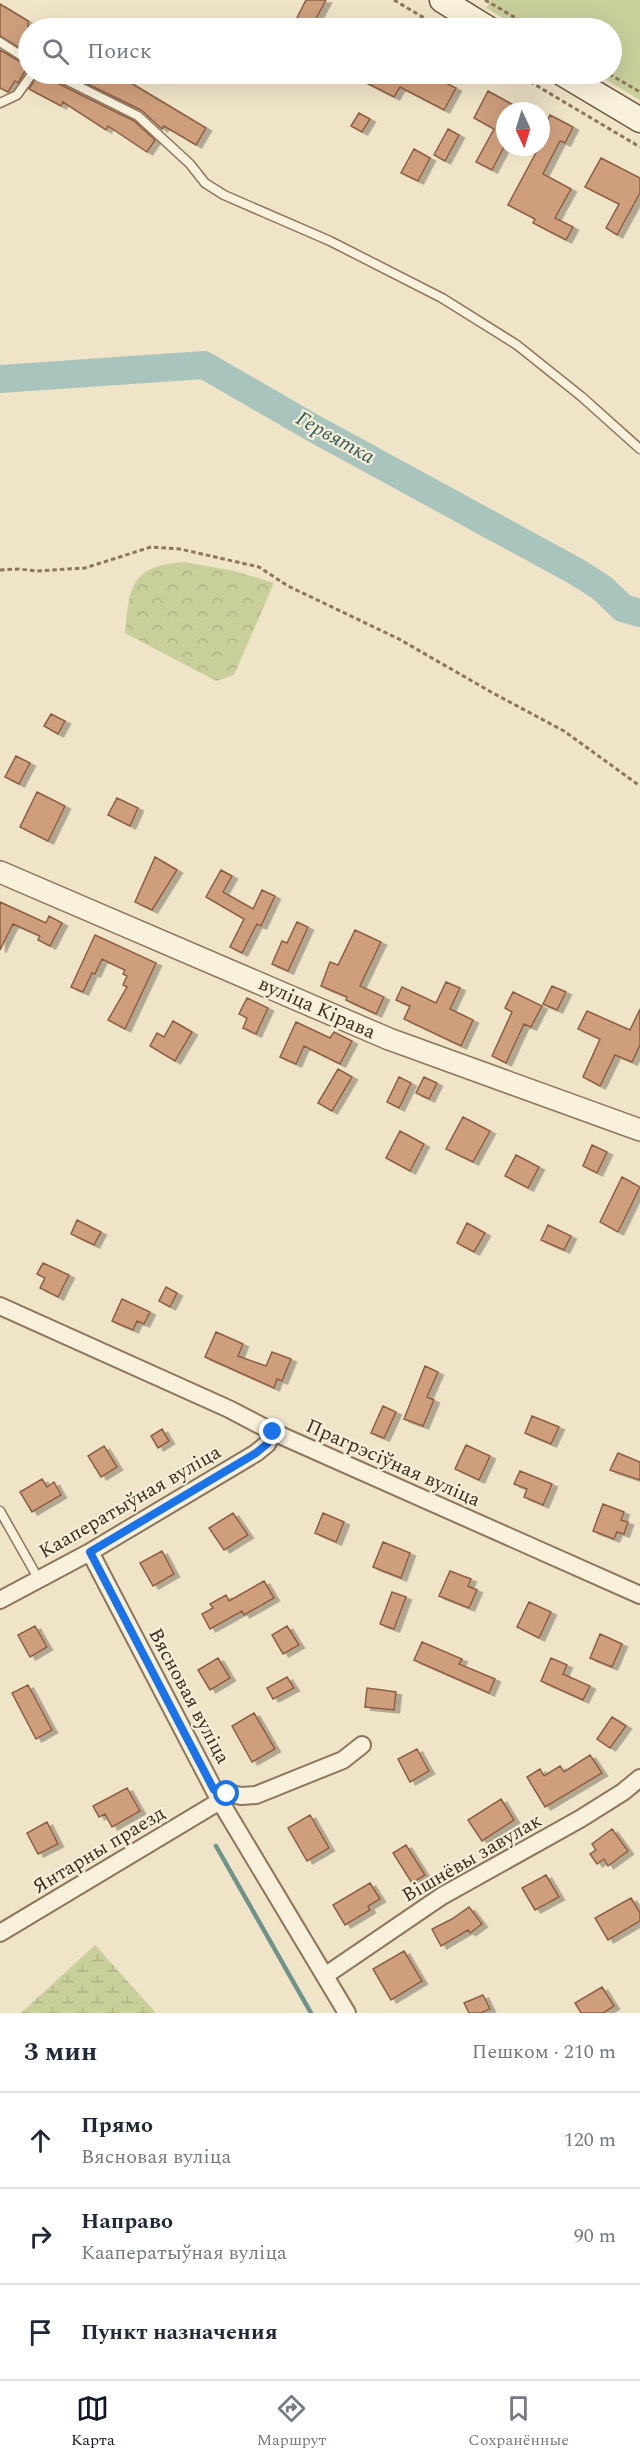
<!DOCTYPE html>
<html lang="ru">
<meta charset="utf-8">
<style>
body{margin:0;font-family:Spectral,serif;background:#f6f6f7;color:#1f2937}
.compass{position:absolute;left:496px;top:102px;width:54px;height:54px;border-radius:50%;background:#fff;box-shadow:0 6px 24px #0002;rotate:176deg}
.stop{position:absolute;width:18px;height:18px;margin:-14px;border:4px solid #1a73e8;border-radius:50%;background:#fff}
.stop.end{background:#1a73e8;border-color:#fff;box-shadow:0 2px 6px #0008}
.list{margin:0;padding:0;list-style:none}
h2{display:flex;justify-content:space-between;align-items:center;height:78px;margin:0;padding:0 24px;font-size:26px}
h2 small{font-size:20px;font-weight:400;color:#747a83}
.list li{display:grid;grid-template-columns:39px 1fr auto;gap:18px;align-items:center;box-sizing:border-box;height:96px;padding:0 24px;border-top:2px solid #e0e1e3}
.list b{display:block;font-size:22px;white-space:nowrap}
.list p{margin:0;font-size:20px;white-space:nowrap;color:#747a83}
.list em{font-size:20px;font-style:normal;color:#747a83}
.icon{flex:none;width:33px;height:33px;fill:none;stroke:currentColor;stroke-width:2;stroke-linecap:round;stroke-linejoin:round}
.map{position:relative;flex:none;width:640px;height:2013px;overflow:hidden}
.search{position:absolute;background:#fff;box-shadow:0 6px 24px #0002;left:18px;right:18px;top:18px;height:66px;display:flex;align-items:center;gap:15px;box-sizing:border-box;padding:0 21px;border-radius:33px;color:#747a83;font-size:22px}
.sheet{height:366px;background:#fff}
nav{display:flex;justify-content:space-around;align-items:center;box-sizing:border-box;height:84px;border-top:2px solid #e0e1e3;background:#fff;font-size:16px;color:#747a83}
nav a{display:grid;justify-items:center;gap:3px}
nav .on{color:#111827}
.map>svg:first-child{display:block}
.green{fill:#c9cf9b}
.forest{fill:url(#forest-crowns)}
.wetland{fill:url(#wetland-marsh)}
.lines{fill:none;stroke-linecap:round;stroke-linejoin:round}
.stream{stroke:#6f938a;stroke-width:4.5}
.river{stroke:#a9c4bc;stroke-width:28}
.building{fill:#cf9f7d;stroke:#8d5f41;stroke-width:1.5;filter:url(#shadow)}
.service-casing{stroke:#8d765c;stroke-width:11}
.minor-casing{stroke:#8d765c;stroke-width:20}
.tertiary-casing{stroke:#8d765c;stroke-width:24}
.secondary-casing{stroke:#6f573f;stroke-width:27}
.path{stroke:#8d765c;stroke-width:3;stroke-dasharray:4.5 3;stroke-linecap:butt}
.service{stroke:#faf1dc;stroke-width:8}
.minor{stroke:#faf1dc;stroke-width:16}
.tertiary{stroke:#faf1dc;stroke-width:21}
.secondary{stroke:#faf1dc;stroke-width:24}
.route{stroke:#1a73e8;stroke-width:8}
.labels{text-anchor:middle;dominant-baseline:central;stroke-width:4.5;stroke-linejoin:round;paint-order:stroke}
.street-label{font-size:20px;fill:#3d2e20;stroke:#f7eed8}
.water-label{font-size:21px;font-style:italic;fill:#2f5d5a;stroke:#f7eed8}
</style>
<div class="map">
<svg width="640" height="2013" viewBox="0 0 640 2013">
<defs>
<pattern id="forest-crowns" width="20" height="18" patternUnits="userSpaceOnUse" patternTransform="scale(1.5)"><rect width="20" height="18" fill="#c9cf9b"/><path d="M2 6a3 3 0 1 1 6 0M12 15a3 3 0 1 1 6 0" fill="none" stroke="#aeb285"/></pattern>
<pattern id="wetland-marsh" width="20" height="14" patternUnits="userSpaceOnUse" patternTransform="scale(1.5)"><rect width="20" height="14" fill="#c9cf9b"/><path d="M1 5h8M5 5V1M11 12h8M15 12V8" fill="none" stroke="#aeb285"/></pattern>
<filter id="shadow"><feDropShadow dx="5.5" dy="3" stdDeviation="0" flood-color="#0004"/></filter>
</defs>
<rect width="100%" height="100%" fill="#f0e4c8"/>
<path class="green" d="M 491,0 L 640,0 L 640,100 L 596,74 L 612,74 L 612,28 L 520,28 L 486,8 Z"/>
<path class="forest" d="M 184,562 L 235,571 L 274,583 L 234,675 L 216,681 L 125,633 C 129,586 131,566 184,562 Z"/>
<path class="wetland" d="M 95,1945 L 156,2013 L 21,2013 Z"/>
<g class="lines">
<path class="stream" d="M 216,1846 L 311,2013"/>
<path class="river" d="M 0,379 L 204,365 L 313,428 L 577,572 L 602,588 L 623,608 L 640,613"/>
</g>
<path class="building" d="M 306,0 L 326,0 L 312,26 L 297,18 Z
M 0,4 L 28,21 L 28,53 L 0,36 Z
M 0,50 L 28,66 L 18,83 L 15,81 L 8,92 L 0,88 Z
M 38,74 L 48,74 L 51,80 L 134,121 L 155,140 L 147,152 L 108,126 L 106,130 L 63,102 L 61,106 L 29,89 Z
M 67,74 L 116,74 L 206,128 L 196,145 L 164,126 L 162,129 L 141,110 Z
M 349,74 L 428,74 L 456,88 L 444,110 L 400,87 L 394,97 Z
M 488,91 L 524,111 L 505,111 L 505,145 L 492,170 L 476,162 L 494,129 L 474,118 Z
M 359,113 L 370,119 L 362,132 L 351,126 Z
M 550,115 L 573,127 L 565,143 L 560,141 L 543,174 L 571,189 L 555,218 L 573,227 L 566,240 L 533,223 L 535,219 L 508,205 L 539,147 L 541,147 L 541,133 Z
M 448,129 L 459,135 L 445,161 L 434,155 Z
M 414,149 L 430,158 L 418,181 L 401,173 Z
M 601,158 L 640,178 L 640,193 L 617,235 L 606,228 L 619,204 L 585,187 Z
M 51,714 L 65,721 L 58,734 L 44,726 Z
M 16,756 L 30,763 L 19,784 L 5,777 Z
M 37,792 L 65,806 L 48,841 L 20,827 Z
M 117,798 L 138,808 L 130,826 L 108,815 Z
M 155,857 L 177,870 L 152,910 L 135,902 Z
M 221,870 L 232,876 L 223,892 L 253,909 L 262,890 L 275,896 L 261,926 L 257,924 L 242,953 L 230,947 L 244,919 L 206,897 Z
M 0,902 L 46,923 L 49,916 L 62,923 L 50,946 L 38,940 L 40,936 L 13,924 L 0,950 Z
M 297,922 L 308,927 L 288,971 L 272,964 L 282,941 L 287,943 Z
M 355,930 L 381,942 L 360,986 L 384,997 L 376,1014 L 346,1000 L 347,997 L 321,986 L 330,962 L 338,965 Z
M 95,935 L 156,963 L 125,1029 L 108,1020 L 127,987 L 123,985 L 127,976 L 123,974 L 125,970 L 102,959 L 95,974 L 92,973 L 83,992 L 71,987 Z
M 446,982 L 460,988 L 450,1009 L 473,1020 L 461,1046 L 404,1019 L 410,1006 L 396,1000 L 402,987 L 436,1003 Z
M 552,986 L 566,992 L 557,1010 L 543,1004 Z
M 513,992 L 542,1006 L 531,1027 L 524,1024 L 506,1063 L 492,1056 L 512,1012 L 505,1008 Z
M 247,998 L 268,1008 L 256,1034 L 243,1028 L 247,1018 L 239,1014 Z
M 640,1009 L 640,1045 L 632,1062 L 615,1055 L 600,1086 L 583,1077 L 600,1039 L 578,1029 L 587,1011 L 630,1030 Z
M 173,1021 L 192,1032 L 175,1061 L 150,1046 L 157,1033 L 164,1037 Z
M 296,1022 L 330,1038 L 334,1032 L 352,1041 L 340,1064 L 304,1046 L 296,1064 L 280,1057 Z
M 338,1069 L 352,1077 L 332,1111 L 318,1103 Z
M 399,1077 L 411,1083 L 399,1108 L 387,1102 Z
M 424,1077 L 437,1083 L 429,1099 L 416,1093 Z
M 463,1117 L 490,1131 L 473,1162 L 446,1149 Z
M 400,1131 L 424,1144 L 410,1171 L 386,1158 Z
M 592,1145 L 607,1152 L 597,1173 L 583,1166 Z
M 516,1155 L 539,1167 L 528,1188 L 505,1176 Z
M 622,1177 L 640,1187 L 618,1232 L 600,1222 Z
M 77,1220 L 101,1232 L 94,1245 L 71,1234 Z
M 467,1223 L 485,1233 L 474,1252 L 457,1243 Z
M 548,1225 L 571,1236 L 564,1250 L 541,1240 Z
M 43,1263 L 69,1275 L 58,1297 L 40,1288 L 45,1278 L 37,1274 Z
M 166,1287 L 177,1293 L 170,1307 L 159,1301 Z
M 122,1299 L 150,1312 L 144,1324 L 137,1321 L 133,1330 L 112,1321 Z
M 216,1332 L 243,1344 L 238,1356 L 266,1366 L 272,1352 L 291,1359 L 282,1381 L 277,1379 L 274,1388 L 205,1357 Z
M 425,1366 L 438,1372 L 427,1397 L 434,1400 L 423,1426 L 404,1419 Z
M 383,1406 L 396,1412 L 384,1438 L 371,1433 Z
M 532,1416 L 559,1427 L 551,1444 L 525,1433 Z
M 162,1429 L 169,1441 L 158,1448 L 151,1436 Z
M 466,1445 L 490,1456 L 479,1480 L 455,1469 Z
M 104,1446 L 117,1467 L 101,1477 L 88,1456 Z
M 618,1453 L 640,1462 L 640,1480 L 610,1470 Z
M 520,1471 L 552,1484 L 543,1505 L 524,1497 L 527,1489 L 514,1484 Z
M 42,1479 L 47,1487 L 54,1482 L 61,1495 L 32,1512 L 20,1492 Z
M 603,1504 L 624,1512 L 621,1520 L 628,1522 L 624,1534 L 617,1532 L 614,1539 L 593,1531 Z
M 233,1513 L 248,1535 L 224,1550 L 209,1528 Z
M 323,1513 L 344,1522 L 336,1542 L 315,1533 Z
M 383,1542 L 410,1553 L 401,1578 L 373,1567 Z
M 162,1551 L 174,1574 L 153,1586 L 140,1563 Z
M 450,1571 L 471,1579 L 468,1586 L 477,1590 L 469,1608 L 439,1596 Z
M 264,1581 L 274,1598 L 244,1615 L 242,1611 L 210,1629 L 202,1614 L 213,1608 L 210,1604 L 226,1595 L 229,1601 Z
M 392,1592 L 406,1597 L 394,1629 L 380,1624 Z
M 529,1602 L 551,1612 L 539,1638 L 517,1627 Z
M 35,1626 L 47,1647 L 30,1657 L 18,1635 Z
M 287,1626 L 299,1645 L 283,1654 L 272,1635 Z
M 600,1634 L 622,1644 L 612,1667 L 590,1658 Z
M 422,1642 L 462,1659 L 459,1664 L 495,1679 L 489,1693 L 414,1660 Z
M 218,1658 L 230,1678 L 210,1690 L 198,1670 Z
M 551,1658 L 567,1665 L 563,1674 L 590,1686 L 583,1700 L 541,1681 Z
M 287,1677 L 294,1688 L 273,1699 L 267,1688 Z
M 28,1685 L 52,1730 L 36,1739 L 12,1693 Z
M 367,1688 L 396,1692 L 394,1710 L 365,1707 Z
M 254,1713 L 275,1749 L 252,1762 L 232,1726 Z
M 612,1717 L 626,1726 L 610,1748 L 597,1739 Z
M 417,1749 L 429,1771 L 410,1782 L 398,1759 Z
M 590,1755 L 602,1773 L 545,1807 L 527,1777 L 540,1769 L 544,1776 L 560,1766 L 564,1772 Z
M 127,1788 L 140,1811 L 112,1827 L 105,1814 L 99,1817 L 93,1806 Z
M 501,1799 L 514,1820 L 482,1841 L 468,1820 Z
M 310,1815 L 329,1848 L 307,1861 L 288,1828 Z
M 47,1822 L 58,1844 L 38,1854 L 27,1833 Z
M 612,1829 L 628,1851 L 608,1866 L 604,1859 L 597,1864 L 590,1854 L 596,1850 L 592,1844 Z
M 406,1845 L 425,1875 L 412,1883 L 393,1853 Z
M 546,1875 L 559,1897 L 535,1910 L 522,1888 Z
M 370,1883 L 380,1899 L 368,1906 L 370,1910 L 345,1925 L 333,1905 Z
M 631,1898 L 640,1913 L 640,1921 L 608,1940 L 595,1918 Z
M 469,1907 L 482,1924 L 470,1933 L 468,1930 L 441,1946 L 432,1929 L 452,1919 Z
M 404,1951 L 422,1981 L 391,2000 L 373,1969 Z
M 602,1987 L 614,2006 L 603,2013 L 581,2013 L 575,2003 Z
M 483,1995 L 490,2009 L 481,2013 L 469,2013 L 464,2003 Z"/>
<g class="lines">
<g class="service-casing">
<path id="service" d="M 0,42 L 28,60
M 54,74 L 138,116 L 190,164 L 205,183 L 224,195 L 330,241 L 442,298 L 517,345 L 582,397 L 640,449
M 0,103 L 17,95 L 32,74
M 0,1511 L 38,1578"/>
</g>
<g class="minor-casing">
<path id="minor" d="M 0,1306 L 229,1409 L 273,1432 L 640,1595
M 90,1552 L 220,1801 L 347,2013
M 0,1600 L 90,1552 L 256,1453 L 267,1444 L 273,1432
M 214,1790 L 241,1796 L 256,1795 L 343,1760 L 362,1745
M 0,1933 L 220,1801
M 326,1975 L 442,1896 L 580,1819 L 623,1792 L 640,1778"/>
</g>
<g class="tertiary-casing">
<path id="tertiary" d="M 0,872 L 389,1039 L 640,1130"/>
</g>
<g class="secondary-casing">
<path id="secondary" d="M 442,0 L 487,28
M 563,74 L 640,120"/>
</g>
<path class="path" d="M 394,0 L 441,28
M 485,0 L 533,28
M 517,74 L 640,147
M 609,74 L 640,92
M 0,570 L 19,569 L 37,571 L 85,568 L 151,547 L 180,549 L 259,567 L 288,586 L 399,639 L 491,692 L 564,731 L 640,786"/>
<use href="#service" class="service"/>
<use href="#minor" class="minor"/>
<use href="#tertiary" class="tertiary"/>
<use href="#secondary" class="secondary"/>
</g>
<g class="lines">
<path class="route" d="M 227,1794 L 214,1790 L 90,1552 L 256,1453 L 267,1444 L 273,1432"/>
</g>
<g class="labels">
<g class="street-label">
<text transform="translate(317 1008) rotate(24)">вуліца Кірава</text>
<text transform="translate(393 1463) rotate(24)">Прагрэсіўная вуліца</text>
<text transform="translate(130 1502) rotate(-30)">Кааператыўная вуліца</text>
<text transform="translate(189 1696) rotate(62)">Вясновая вуліца</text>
<text transform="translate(99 1850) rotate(-31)">Янтарны праезд</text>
<text transform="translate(472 1858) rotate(-30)">Вішнёвы завулак</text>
</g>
<g class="water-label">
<text transform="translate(335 438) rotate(29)">Гервятка</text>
</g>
</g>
</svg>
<svg class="compass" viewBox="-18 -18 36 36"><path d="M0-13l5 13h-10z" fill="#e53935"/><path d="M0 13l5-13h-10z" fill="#747a83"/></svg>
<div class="stop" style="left:227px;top:1794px"></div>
<div class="stop end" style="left:273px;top:1432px"></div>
<div class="search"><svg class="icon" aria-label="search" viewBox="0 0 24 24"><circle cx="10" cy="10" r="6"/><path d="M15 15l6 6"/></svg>Поиск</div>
</div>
<section class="sheet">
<h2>3 мин<small>Пешком · 210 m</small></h2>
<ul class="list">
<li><svg class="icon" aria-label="ahead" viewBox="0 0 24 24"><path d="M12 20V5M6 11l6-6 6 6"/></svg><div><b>Прямо</b><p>Вясновая вуліца</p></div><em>120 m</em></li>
<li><svg class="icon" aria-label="right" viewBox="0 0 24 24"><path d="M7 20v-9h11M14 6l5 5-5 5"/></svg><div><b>Направо</b><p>Кааператыўная вуліца</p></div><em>90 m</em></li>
<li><svg class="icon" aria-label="arrive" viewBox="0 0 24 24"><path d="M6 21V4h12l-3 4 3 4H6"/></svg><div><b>Пункт назначения</b></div></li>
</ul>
</section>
<nav>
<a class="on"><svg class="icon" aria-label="map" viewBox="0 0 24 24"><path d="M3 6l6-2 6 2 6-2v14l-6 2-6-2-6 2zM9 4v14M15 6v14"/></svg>Карта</a>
<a><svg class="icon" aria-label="directions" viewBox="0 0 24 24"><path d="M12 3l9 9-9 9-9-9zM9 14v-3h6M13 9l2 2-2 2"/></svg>Маршрут</a>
<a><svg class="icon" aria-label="saved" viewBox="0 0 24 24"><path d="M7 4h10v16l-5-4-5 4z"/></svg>Сохранённые</a>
</nav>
